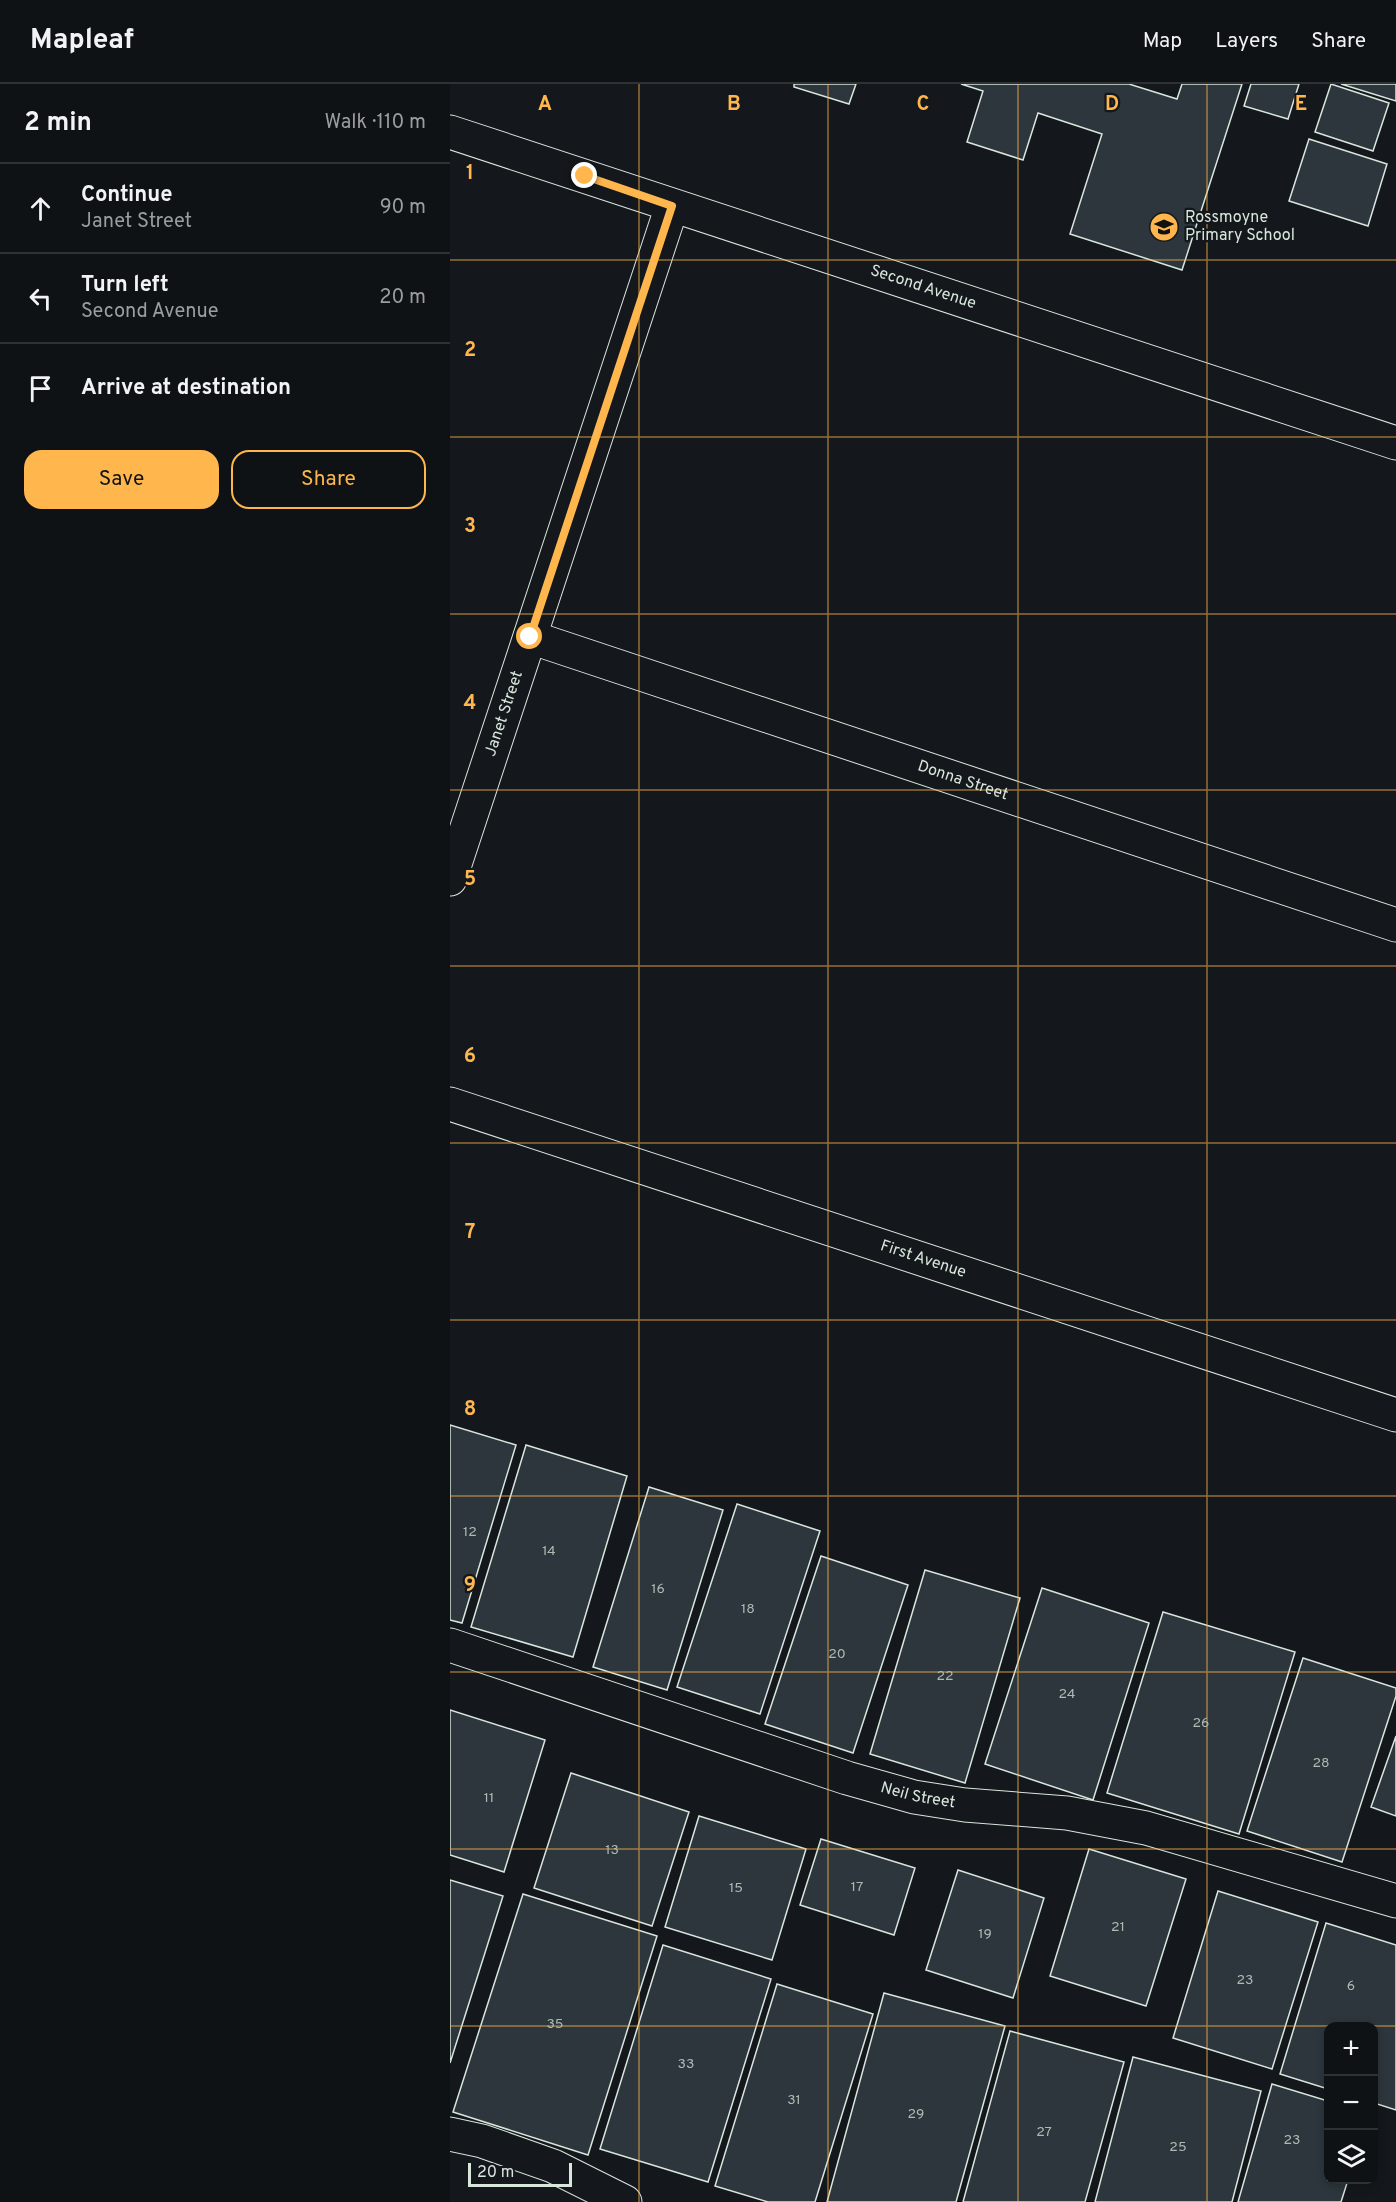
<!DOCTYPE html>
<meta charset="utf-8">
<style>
body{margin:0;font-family:Overpass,sans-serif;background:#1d2022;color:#f1f3f6}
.controls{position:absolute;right:18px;bottom:18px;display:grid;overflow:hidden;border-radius:12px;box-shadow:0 3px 9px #0003}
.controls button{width:54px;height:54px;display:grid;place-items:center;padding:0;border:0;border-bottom:2px solid #2f3234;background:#0f1215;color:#f1f3f6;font:30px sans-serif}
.scale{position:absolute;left:18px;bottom:15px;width:104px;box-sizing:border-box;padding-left:6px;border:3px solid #d8e6dc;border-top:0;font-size:16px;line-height:21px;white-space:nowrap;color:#d8e6dc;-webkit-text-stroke:4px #14181c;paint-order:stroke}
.stop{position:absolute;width:18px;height:18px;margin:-14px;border:4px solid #ffb74d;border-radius:50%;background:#fff}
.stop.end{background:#ffb74d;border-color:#fff;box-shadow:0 2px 6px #0008}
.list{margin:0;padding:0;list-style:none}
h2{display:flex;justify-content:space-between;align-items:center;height:78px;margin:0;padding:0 24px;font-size:26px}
h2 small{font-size:20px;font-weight:400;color:#9b9ea0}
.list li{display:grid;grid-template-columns:39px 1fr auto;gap:18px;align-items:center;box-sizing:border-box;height:90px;padding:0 24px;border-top:2px solid #2f3234}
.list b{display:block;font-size:22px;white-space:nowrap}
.list p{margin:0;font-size:20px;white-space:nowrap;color:#9b9ea0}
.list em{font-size:20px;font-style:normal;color:#9b9ea0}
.actions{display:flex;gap:12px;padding:18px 24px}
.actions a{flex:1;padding:14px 0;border:2px solid #ffb74d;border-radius:18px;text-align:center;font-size:21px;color:#ffb74d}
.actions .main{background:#ffb74d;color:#111}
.icon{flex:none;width:33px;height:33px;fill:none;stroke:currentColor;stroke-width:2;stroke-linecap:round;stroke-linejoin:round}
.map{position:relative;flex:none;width:946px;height:2118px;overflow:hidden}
header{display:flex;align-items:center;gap:36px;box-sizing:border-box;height:84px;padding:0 30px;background:#0f1215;border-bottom:2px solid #2f3234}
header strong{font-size:28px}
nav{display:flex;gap:33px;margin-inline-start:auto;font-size:21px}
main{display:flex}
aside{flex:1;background:#0f1215}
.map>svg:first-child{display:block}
.building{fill:#2c363c;stroke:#d8e6dc;stroke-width:1.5}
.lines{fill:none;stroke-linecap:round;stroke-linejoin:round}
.minor-casing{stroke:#d8e6dc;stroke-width:35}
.minor{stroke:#14181c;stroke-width:33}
.route{stroke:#ffb74d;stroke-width:8}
.grid{fill:none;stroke:#ffb74d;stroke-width:1.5;stroke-opacity:0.55}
.labels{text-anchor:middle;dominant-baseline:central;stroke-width:4.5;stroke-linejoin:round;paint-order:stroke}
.number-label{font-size:14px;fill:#adbab4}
.poi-label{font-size:16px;fill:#d8e6dc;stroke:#14181c;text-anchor:start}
.street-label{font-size:16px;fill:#d8e6dc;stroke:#14181c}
.grid-label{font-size:20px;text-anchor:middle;font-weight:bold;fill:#ffb74d;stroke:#14181c;stroke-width:4.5;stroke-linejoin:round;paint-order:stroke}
</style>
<header>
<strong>Mapleaf</strong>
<nav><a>Map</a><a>Layers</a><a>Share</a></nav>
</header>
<main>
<aside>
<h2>2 min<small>Walk · 110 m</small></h2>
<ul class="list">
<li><svg class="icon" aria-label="ahead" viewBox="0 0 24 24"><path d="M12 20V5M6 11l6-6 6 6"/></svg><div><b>Continue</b><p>Janet Street</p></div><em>90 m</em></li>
<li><svg class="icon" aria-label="left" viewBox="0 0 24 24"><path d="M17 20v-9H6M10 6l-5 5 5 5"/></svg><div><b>Turn left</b><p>Second Avenue</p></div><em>20 m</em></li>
<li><svg class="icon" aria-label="arrive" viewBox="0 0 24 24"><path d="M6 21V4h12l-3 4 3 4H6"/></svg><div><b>Arrive at destination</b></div></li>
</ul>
<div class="actions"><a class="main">Save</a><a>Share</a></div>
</aside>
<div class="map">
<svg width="946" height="2118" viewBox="0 0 946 2118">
<rect width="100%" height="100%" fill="#14181c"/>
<path class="building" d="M 344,0 L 406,0 L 399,20 L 344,3 Z
M 511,0 L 679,0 L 727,15 L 732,0 L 792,0 L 732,186 L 620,150 L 652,50 L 588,29 L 573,76 L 517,58 L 533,7 Z
M 801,0 L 849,0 L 838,35 L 794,22 Z
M 881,0 L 939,19 L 923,67 L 865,48 Z
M 891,0 L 946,0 L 946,17 Z
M 859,55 L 937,80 L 918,142 L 839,117 Z
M 0,1341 L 66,1361 L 12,1539 L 0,1536 Z
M 76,1361 L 177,1392 L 123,1573 L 21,1543 Z
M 199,1403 L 273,1426 L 217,1606 L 143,1583 Z
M 287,1420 L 370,1447 L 310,1630 L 227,1603 Z
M 371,1472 L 458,1501 L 403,1669 L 315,1640 Z
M 475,1486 L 570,1514 L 515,1699 L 420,1670 Z
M 592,1504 L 699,1539 L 643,1716 L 535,1680 Z
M 713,1528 L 845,1568 L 789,1750 L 657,1709 Z
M 853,1574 L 946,1604 L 946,1612 L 892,1778 L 797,1747 Z
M 0,1626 L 95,1656 L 54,1788 L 0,1771 Z
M 946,1652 L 946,1732 L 921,1723 Z
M 121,1689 L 239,1728 L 202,1842 L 84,1804 Z
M 249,1732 L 356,1765 L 322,1876 L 215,1843 Z
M 371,1755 L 465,1784 L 444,1851 L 350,1821 Z
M 639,1765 L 736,1795 L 696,1922 L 600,1892 Z
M 508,1786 L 594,1814 L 563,1914 L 476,1886 Z
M 0,1796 L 53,1812 L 0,1979 Z
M 768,1807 L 868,1838 L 822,1985 L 723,1954 Z
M 73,1810 L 207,1852 L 138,2071 L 3,2028 Z
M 876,1839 L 946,1861 L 946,2026 L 924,2019 L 924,1942 L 878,1942 L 878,2005 L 830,1990 Z
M 213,1861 L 321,1895 L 258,2098 L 150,2065 Z
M 327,1900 L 423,1930 L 365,2118 L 318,2118 L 265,2102 Z
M 434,1909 L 555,1942 L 506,2118 L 377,2118 Z
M 560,1947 L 674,1978 L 635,2118 L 513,2118 Z
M 683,1973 L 811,2007 L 782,2118 L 645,2118 Z
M 822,2000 L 878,2017 L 878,2096 L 898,2096 L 891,2118 L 788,2118 Z"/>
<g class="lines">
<g class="minor-casing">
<g id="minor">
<path id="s1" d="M 0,48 L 946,359"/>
<path id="s2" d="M 80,553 L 946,841"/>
<path id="s3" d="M 0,795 L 222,122"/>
<path id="s4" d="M 0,1020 L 946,1331"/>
<path id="s5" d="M 0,1561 L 397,1694 L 464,1713 L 515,1721 L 617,1729 L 696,1744 L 946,1817"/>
<path d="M 0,2050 L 32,2057 L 103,2082 L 175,2118"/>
</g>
</g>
<use href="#minor" class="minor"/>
</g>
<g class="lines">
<path class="route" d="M 80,553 L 222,122 L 135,92"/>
</g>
<path class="grid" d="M 189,0 L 189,2118M 378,0 L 378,2118M 568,0 L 568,2118M 757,0 L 757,2118M 0,176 L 946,176M 0,353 L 946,353M 0,530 L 946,530M 0,706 L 946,706M 0,882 L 946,882M 0,1059 L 946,1059M 0,1236 L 946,1236M 0,1412 L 946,1412M 0,1588 L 946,1588M 0,1765 L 946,1765M 0,1942 L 946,1942"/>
<defs>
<g id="school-disc" transform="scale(1.5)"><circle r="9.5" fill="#ffb74d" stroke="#14181c"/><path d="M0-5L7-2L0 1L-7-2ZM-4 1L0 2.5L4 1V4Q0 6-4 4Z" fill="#111"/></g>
</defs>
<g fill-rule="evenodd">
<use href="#school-disc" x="714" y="143"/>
</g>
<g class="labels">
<g class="number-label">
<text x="20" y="1448">12</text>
<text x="99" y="1467">14</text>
<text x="208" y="1505">16</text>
<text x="298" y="1525">18</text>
<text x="387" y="1570">20</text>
<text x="495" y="1592">22</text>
<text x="617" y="1610">24</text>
<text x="751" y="1639">26</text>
<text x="871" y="1679">28</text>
<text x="39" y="1714">11</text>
<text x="162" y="1766">13</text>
<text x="407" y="1803">17</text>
<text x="286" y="1804">15</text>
<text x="668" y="1843">21</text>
<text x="535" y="1850">19</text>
<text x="795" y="1896">23</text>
<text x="901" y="1902">6</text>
<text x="105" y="1940">35</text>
<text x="236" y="1980">33</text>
<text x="344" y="2016">31</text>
<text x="466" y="2030">29</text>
<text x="594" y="2048">27</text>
<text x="842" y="2056">23</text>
<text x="728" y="2063">25</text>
</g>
<g class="poi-label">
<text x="735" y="134">Rossmoyne<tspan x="735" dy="18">Primary School</tspan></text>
</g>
<g class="street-label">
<text stroke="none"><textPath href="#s1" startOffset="498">Second Avenue</textPath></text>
<text stroke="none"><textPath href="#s3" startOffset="174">Janet Street</textPath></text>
<text stroke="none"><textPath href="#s2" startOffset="456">Donna Street</textPath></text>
<text stroke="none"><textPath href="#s4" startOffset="498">First Avenue</textPath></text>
<text stroke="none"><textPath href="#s5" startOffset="492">Neil Street</textPath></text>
</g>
</g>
<g class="grid-label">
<text x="95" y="26">A</text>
<text x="284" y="26">B</text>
<text x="473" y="26">C</text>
<text x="662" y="26">D</text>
<text x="851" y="26">E</text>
<text x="20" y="95">1</text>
<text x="20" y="272">2</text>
<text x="20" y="448">3</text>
<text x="20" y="625">4</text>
<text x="20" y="801">5</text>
<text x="20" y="978">6</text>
<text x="20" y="1154">7</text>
<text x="20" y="1331">8</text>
<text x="20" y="1507">9</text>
</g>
</svg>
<div class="controls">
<button>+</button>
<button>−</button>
<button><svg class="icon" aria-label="layers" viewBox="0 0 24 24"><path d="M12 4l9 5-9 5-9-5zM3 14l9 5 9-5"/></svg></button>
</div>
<div class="scale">20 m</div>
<div class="stop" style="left:80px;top:553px"></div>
<div class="stop end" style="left:135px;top:92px"></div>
</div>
</main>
